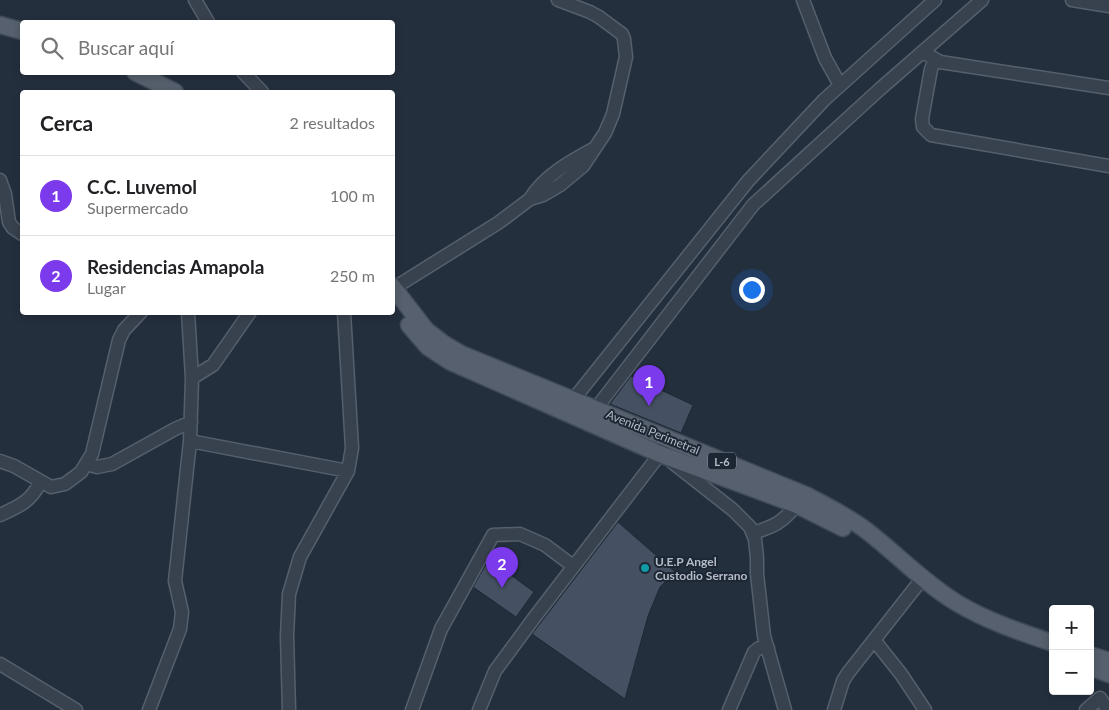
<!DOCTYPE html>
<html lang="es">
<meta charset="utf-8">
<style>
body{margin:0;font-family:Lato,sans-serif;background:#f6f6f6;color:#202124}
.controls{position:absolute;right:15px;bottom:15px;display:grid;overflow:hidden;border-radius:5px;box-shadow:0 2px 8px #0003}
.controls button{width:45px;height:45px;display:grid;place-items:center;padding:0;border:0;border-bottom:1px solid #e0e0e0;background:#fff;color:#202124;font:25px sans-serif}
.you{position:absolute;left:751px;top:289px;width:18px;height:18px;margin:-12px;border:4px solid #fff;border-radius:50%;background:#1a73e8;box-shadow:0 0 0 8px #1a73e833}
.badge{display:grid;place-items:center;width:32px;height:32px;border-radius:50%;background:#7c3aed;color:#fff;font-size:16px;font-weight:700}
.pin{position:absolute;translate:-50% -41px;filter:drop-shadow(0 1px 2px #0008)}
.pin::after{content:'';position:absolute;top:26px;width:18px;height:15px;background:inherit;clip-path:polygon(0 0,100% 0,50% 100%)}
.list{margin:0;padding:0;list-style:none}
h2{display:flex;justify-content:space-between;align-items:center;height:65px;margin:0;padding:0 20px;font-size:21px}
h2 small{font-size:16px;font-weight:400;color:#757577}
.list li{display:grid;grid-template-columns:32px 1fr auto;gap:15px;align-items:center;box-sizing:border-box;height:80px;padding:0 20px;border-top:1px solid #e0e0e0}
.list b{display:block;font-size:19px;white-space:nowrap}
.list p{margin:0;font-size:16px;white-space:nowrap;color:#757577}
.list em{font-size:16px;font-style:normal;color:#757577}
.icon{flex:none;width:28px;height:28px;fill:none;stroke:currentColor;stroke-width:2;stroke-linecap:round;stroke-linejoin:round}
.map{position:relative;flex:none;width:1109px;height:710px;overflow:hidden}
.search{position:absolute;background:#fff;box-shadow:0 2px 8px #0003;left:20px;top:20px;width:375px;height:55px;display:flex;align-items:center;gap:12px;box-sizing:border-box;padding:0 18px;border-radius:5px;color:#757577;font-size:19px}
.panel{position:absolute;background:#fff;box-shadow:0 2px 8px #0003;left:20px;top:90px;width:375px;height:225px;border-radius:5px}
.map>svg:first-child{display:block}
.building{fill:#455162;stroke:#1f2835}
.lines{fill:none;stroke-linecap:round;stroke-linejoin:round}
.minor-casing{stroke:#565f6c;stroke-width:15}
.major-casing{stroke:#414a57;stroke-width:19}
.minor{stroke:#38414e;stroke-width:12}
.major{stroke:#56606e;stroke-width:16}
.culture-dot{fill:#0f9aa8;stroke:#1d2633;stroke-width:2}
.labels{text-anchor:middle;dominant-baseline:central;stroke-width:4;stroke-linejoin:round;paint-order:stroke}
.shield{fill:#1d2633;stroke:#878f9c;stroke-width:1}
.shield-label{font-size:11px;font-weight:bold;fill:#b4bcc9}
.street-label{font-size:12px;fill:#b4bcc9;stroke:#1d2633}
.poi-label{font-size:12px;font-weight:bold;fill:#b4bcc9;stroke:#1d2633;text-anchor:start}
</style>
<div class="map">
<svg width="1109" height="710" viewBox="0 0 1109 710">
<rect width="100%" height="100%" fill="#242f3e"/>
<path class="building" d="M 631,376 L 693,405 L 681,433 L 610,404 Z
M 618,522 L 675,572 L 660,587 L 648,616 L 625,699 L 532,634 Z
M 489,559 L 534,592 L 516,617 L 473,587 Z"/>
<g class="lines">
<g class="minor-casing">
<path id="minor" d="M 195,0 L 208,22
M 803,0 L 825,58 L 840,85
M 1072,0 L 1109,6
M 928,55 L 940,62 L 1109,88
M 935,60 L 931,69 L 922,119 L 923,127 L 931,135 L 1109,166
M 243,72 L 262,92
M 0,180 L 5,194 L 9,222 L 13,228 L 22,234
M 530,199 C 544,176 569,162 593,149
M 394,288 L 498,223 L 530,199 L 543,195 L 560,185 L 583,166 L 605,133 L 613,114 L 626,57 L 624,39 L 622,34 L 599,17 L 590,12 L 558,0
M 192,378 L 213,365 L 250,312
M 569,405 L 748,181 L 824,100 L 935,0
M 591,415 L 753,205 L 880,89 L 982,0
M 190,441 L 348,471
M 0,461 L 14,466 L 51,487 L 65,484 L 81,472 L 92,454 L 119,340 L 124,330 L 141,312
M 672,462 L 733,510 L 750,527 L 755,539 L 757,558 L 757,574 L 764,636 L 785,710
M 86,464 L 97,467 L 112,464 L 175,429 L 191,422
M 0,515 C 18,507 32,501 40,482
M 753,533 C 775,526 781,523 797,505
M 874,640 L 901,674 L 925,710
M 0,664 L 76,710
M 149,710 L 180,629 L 182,612 L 175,581 L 190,441 L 192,378 L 188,312
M 289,710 L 287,636 L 289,594 L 300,557 L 348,471 L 352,448 L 344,312
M 412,710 L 441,629 L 493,535 L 520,534 L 545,545 L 573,566
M 479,710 L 495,671 L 534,618 L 660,454 L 663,447
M 729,710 L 754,652 L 759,648 L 768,648
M 834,710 L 843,681 L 848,673 L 922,579
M 1086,710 L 1100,698 L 1108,710"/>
</g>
<g class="major-casing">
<path id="major" d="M 0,25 L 22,31
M 135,72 L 175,92
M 392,286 L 426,330 L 444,344 L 461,354 L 808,496 C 828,507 849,517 867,531 C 898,555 924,583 957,603 C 987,621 1020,632 1053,643
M 409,325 L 428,347 L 451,362 L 660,454 L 797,505 L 843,528
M 1090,655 L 1109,661
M 1090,667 L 1109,674"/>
</g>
<use href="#minor" class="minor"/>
<use href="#major" class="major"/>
</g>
<circle class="culture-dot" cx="645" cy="568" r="5"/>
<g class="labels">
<rect class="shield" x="708" y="452.5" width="28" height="17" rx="4"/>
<g class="shield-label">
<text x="722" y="461">L-6</text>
</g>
<g class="street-label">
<text transform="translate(653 432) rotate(22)">Avenida Perimetral</text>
</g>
<g class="poi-label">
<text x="655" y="561">U.E.P Angel<tspan x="655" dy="14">Custodio Serrano</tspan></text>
</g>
</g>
</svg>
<div class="controls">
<button>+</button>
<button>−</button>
</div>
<div class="you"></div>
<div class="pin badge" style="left:649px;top:406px">1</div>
<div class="pin badge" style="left:502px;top:588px">2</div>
<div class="search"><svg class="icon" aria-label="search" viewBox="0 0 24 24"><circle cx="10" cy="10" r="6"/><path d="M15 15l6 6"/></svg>Buscar aquí</div>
<section class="panel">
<h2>Cerca<small>2 resultados</small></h2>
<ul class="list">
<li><span class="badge">1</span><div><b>C.C. Luvemol</b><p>Supermercado</p></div><em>100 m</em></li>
<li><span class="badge">2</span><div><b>Residencias Amapola</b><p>Lugar</p></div><em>250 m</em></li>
</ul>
</section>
</div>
